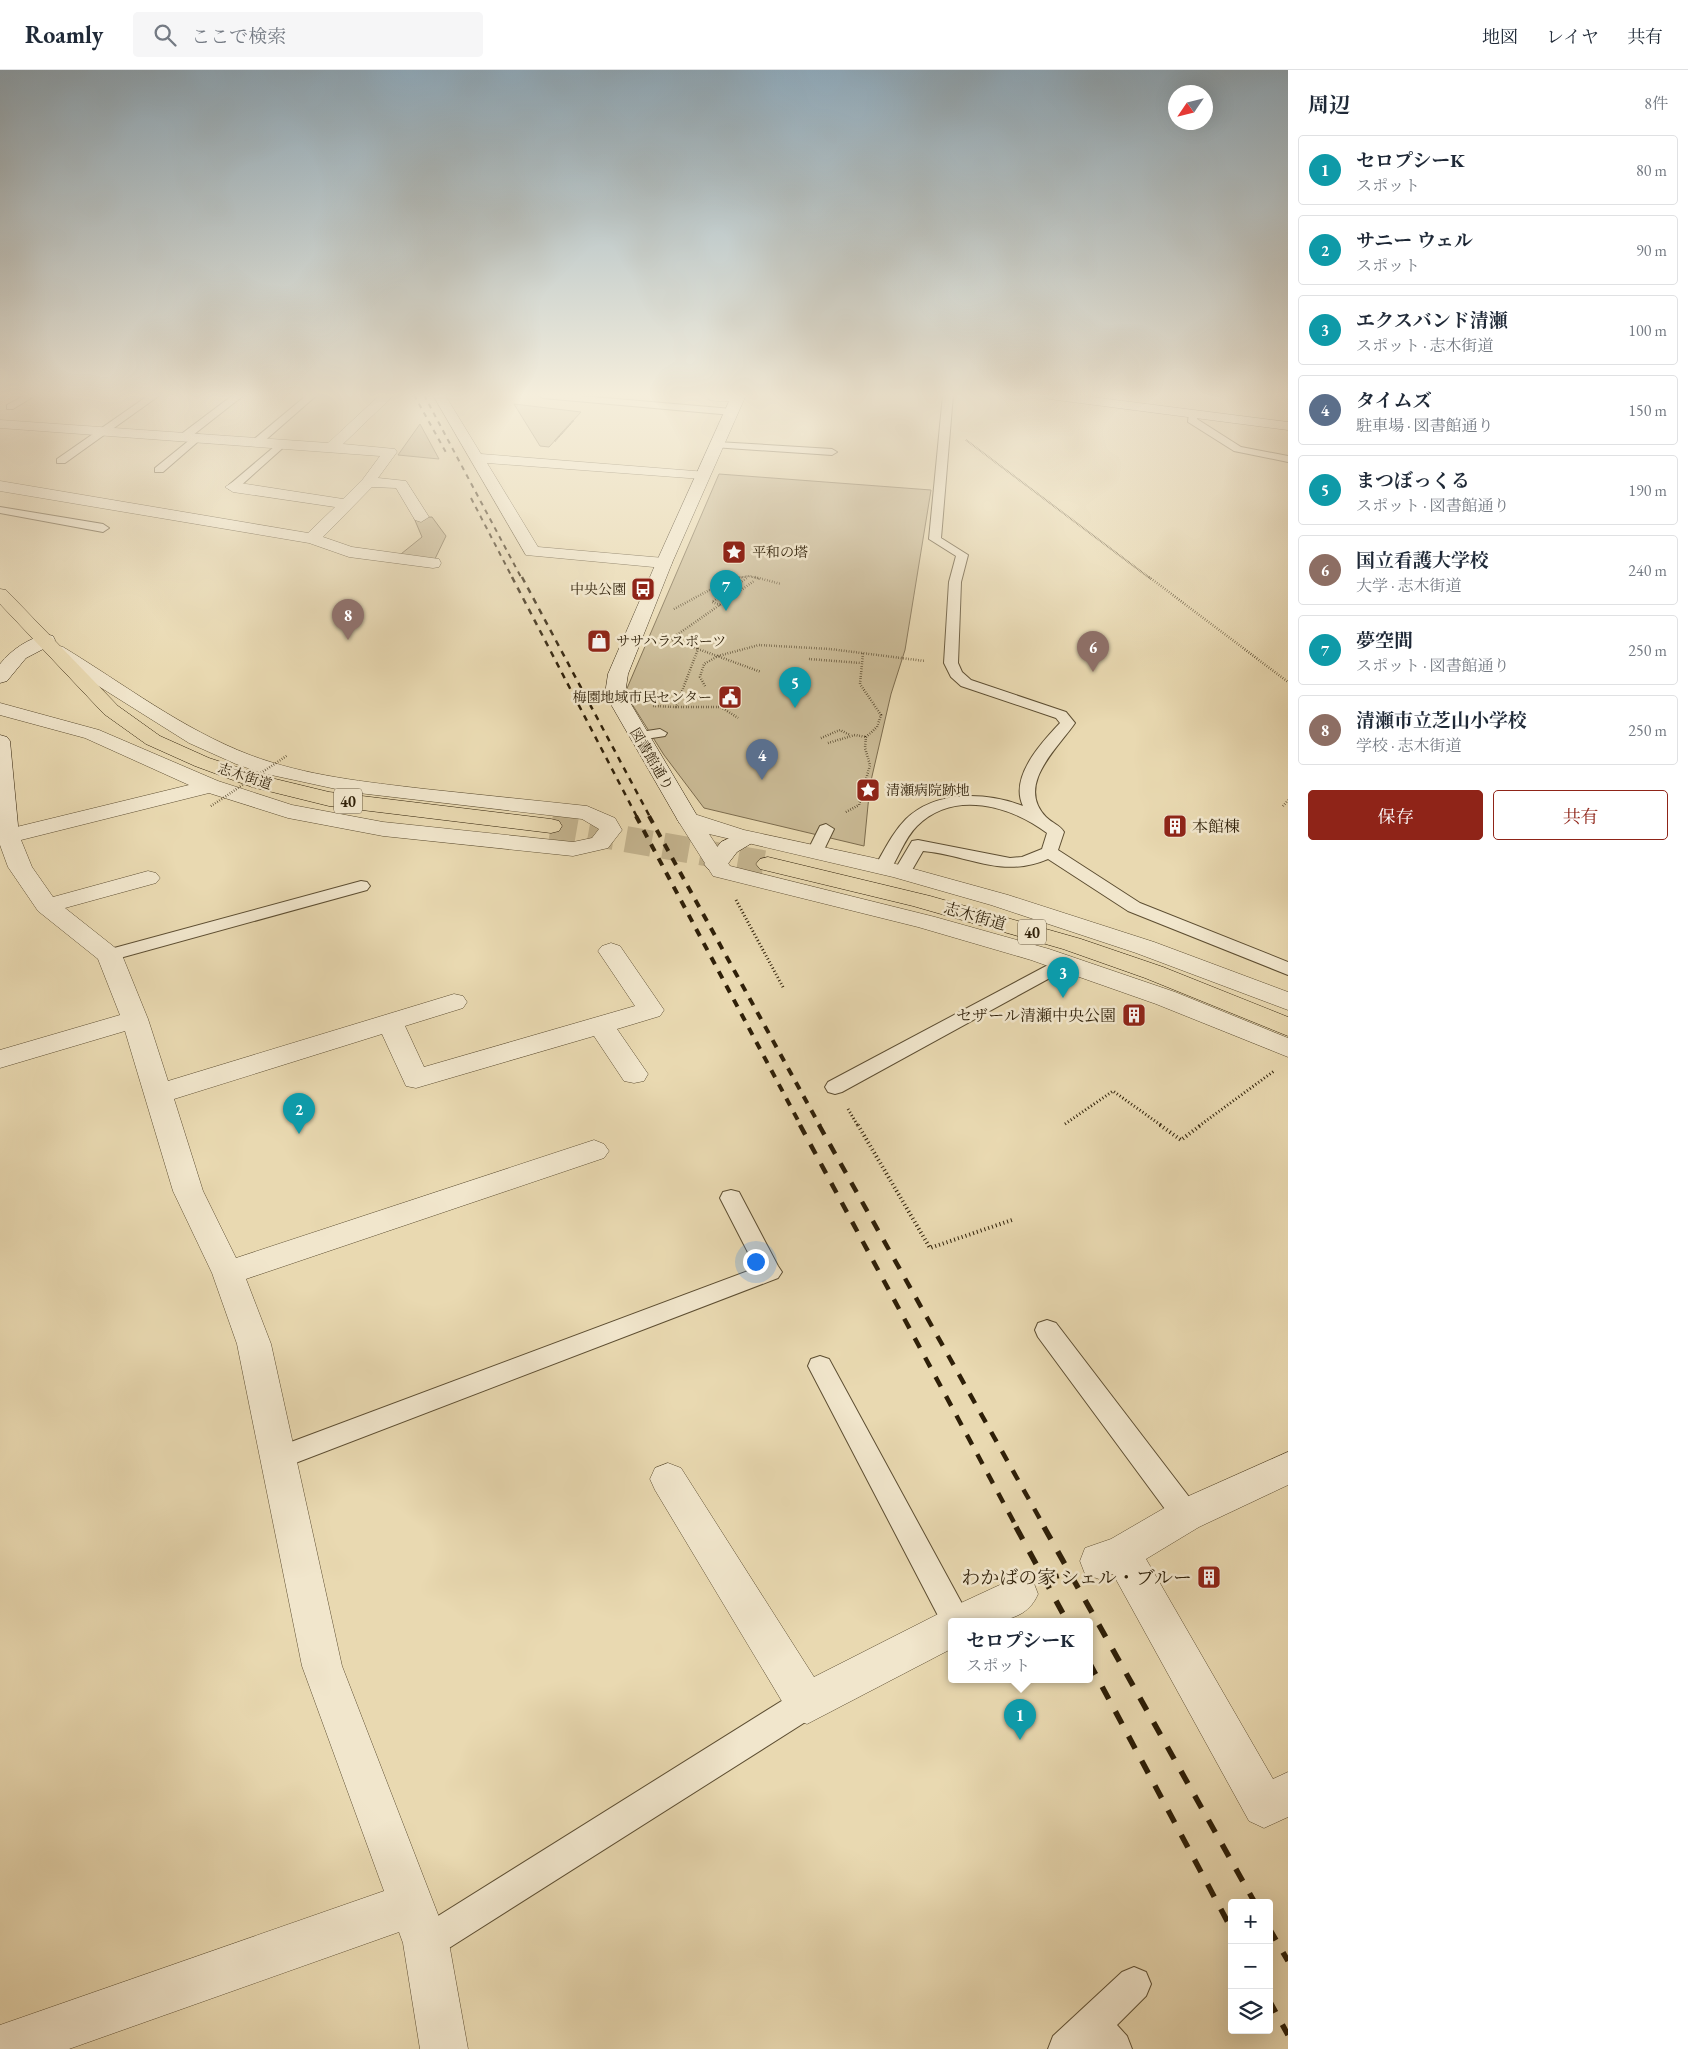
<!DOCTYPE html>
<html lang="ja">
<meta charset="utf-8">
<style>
body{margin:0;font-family:"EB Garamond","Noto Serif JP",serif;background:#f6f6f7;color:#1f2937}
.controls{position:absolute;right:15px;bottom:15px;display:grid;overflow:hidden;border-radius:5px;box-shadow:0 5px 20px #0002}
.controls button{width:45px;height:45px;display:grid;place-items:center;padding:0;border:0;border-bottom:1px solid #e0e1e3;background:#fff;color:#1f2937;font:25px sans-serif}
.compass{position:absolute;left:1168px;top:15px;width:45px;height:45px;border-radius:50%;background:#fff;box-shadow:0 5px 20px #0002;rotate:235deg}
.you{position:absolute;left:755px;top:1191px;width:18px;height:18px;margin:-12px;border:4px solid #fff;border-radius:50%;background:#1a73e8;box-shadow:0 0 0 8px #1a73e833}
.badge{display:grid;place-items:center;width:32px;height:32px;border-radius:50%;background:#8f2418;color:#fff;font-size:16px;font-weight:700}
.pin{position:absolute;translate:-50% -41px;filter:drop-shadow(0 1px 2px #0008)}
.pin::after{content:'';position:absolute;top:26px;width:18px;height:15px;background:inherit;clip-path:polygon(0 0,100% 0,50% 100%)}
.popup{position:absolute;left:948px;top:1548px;width:145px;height:65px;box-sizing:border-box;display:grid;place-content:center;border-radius:5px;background:#fff;filter:drop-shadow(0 1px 4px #0005);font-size:16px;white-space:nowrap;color:#747a83}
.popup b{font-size:19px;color:#1f2937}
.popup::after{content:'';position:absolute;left:50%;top:100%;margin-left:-10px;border:10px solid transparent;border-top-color:#fff}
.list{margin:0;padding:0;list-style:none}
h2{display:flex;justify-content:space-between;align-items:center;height:65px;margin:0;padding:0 20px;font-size:21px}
h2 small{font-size:16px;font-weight:400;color:#747a83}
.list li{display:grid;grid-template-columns:32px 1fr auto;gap:15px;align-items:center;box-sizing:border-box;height:70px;margin:0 10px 10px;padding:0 10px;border:1px solid #e0e1e3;border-radius:5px}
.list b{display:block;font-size:19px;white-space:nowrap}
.list p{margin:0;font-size:16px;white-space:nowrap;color:#747a83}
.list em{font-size:16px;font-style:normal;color:#747a83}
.actions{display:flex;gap:10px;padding:15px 20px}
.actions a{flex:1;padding:11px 0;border:1px solid #8f2418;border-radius:5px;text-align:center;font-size:18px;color:#8f2418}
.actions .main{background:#8f2418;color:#fff}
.icon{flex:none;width:28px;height:28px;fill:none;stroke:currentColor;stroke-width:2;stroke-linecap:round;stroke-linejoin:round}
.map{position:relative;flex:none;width:1288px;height:1979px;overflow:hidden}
header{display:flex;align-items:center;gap:30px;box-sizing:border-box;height:70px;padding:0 25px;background:#fff;border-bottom:1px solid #e0e1e3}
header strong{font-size:24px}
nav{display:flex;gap:28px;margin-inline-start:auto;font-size:18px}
.search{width:350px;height:45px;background:#f6f6f7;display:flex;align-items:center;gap:12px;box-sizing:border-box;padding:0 18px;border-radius:5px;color:#747a83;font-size:19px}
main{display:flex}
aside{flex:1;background:#fff}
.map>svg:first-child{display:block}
.green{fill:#c9b994;stroke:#7c6c4e}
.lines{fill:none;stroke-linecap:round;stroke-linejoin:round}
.primary-tunnel{stroke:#c4b48f;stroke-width:26;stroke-dasharray:26 12;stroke-linecap:butt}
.lane-casing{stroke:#5d4e32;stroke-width:2}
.street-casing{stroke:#5d4e32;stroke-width:1}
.secondary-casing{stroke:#2e1f08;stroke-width:1}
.primary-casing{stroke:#2e1f08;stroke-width:1}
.path-far4{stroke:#2e1f08;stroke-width:2;stroke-dasharray:0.5 1;stroke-linecap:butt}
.path-far3{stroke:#2e1f08;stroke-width:2.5;stroke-dasharray:0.5 2;stroke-linecap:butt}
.path-far2{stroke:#2e1f08;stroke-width:3;stroke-dasharray:1 2.5;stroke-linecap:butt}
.path-far1{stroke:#2e1f08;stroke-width:4;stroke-dasharray:1 3;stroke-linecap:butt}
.path{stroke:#2e1f08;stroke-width:5;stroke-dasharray:2 4;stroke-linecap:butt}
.lane{fill:#f1e6cc;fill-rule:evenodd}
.street{fill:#f1e6cc;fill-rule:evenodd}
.secondary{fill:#f1e6cc;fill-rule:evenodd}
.primary{fill:#e9d9b1;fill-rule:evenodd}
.rail-far4{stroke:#2e1f08;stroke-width:2;stroke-dasharray:5 5;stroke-linecap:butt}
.rail-far3{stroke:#2e1f08;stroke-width:2.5;stroke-dasharray:6 6;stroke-linecap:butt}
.rail-far2{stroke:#2e1f08;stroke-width:4;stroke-dasharray:8 8;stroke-linecap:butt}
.rail-far1{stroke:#2e1f08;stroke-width:4.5;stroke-dasharray:11 11;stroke-linecap:butt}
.rail{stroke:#2e1f08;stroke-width:5.5;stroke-dasharray:14 14;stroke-linecap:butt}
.path-bridge{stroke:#2e1f08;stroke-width:2.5;stroke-dasharray:0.5 2;stroke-linecap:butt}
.labels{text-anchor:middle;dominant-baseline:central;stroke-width:5;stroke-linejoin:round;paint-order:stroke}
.far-poi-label{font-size:14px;fill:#2e1f08;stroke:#f1e6cc;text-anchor:start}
.far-street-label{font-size:14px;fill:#2e1f08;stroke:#f1e6cc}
.shield{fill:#f1e6cc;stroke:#685b43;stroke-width:1}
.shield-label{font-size:15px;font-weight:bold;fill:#2e1f08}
.poi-label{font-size:16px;fill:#2e1f08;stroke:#f1e6cc;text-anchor:start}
.street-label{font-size:16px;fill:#2e1f08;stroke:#f1e6cc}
.near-poi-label{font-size:19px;fill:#2e1f08;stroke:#f1e6cc;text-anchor:end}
</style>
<header>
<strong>Roamly</strong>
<div class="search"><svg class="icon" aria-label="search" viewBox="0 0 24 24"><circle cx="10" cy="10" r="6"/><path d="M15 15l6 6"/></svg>ここで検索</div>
<nav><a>地図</a><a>レイヤ</a><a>共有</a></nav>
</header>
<main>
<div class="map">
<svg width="1288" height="1979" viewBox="0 0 1288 1979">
<rect width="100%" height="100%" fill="#e9d9b1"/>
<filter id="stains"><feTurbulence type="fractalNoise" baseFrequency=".004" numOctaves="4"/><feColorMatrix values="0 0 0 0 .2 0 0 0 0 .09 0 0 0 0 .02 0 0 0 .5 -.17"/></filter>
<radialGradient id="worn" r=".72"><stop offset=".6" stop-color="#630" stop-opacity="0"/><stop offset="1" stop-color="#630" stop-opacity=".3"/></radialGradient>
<path class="green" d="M 514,334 L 581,342 L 549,377 L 540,376 Z
M 420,354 L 439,389 L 398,385 Z
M 719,404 L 931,420 L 905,580 L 891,624 L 870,715 L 864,776 L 704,738 L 664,685 L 625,623 Z
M 432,447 L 446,466 L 433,493 L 396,488 L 422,467 L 414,448 Z"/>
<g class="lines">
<path class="primary-tunnel" d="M 551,756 L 768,794"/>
<g class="lane-casing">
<path id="lane" d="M 25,325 L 36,325 L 13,339 L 7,339 L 7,335 Z
M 149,325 L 160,325 L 65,393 L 57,393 L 57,389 Z
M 233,325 L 244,325 L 188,369 L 180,369 L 180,365 Z
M 307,325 L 317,325 L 261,374 L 253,374 L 253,370 Z
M 538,325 L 570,325 L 732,339 L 737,342 L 732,345 L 543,328 Z
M 943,325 L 953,325 L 941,468 L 968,485 L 961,512 L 958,593 L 962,602 L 971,610 L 1066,642 L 1075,653 C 1058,678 1015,715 1046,747 C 1052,753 1060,755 1064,762 L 1058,780 L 1140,833 L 1288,892 L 1288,905 L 1128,841 L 1048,789 C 1001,809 969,785 923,781 L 908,807 L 896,807 L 893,803 L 912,771 L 918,770 L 1010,788 L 1022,787 L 1042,779 L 1047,763 C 1011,736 954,719 917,756 C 904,769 899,787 889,802 L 877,802 L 874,798 C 884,781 892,763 906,749 C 936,720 986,722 1023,736 C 1009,707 1042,672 1060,653 L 1056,648 L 961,616 L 951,607 L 944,593 L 949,512 L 956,486 L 929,469 Z
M 1189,342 L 1197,342 L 1197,349 L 1241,377 L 1288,386 L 1288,392 L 1234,381 L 1188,352 Z
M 197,364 L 201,365 L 201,369 L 163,402 L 155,402 L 155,398 Z
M 281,371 L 285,372 L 285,376 L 237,419 L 229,419 L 229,415 Z
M 717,372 L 832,379 L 837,382 L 832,385 L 713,377 L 712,375 Z
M 0,437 L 103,454 L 109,458 L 103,462 L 0,443 Z
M 660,659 L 667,663 L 665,666 L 639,670 L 632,666 L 634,663 Z
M 826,754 L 834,759 L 821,786 L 809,786 L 807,782 L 820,756 Z
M 361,811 L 367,812 L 370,816 L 367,820 L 109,891 L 103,889 L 100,885 L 103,881 Z
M 1063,887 L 1070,889 L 1072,893 L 1070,897 L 842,1022 L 835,1024 L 828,1022 L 825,1017 L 828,1012 Z
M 731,1120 L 739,1122 L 778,1196 L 782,1202 L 778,1208 L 285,1397 L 276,1401 L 267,1397 L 263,1389 L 267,1381 L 756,1198 L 720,1128 L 723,1122 Z
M 1047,1250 L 1056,1253 L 1196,1436 L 1200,1445 L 1196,1454 L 1186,1457 L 1176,1454 L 1038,1267 L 1035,1260 L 1038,1253 Z
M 820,1286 L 829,1289 L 966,1541 L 970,1551 L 951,1551 L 951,1563 L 946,1561 L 808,1296 L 811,1289 Z
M 807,1618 L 818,1622 L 822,1633 L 818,1644 L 438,1885 L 426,1890 L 414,1885 L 409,1873 L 414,1861 L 796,1622 Z
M 1134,1897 L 1146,1902 L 1151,1914 L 1146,1926 L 1117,1955 L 1127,1966 L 1132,1979 L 1048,1979 L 1053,1966 L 1122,1902 Z"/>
</g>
<g class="street-casing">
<path id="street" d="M 380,325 L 394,325 L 343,374 L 395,379 L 397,382 L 378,408 L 406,411 L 429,447 L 421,452 L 415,450 L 396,418 L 372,417 L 323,467 L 352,477 L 439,489 L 441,493 L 439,497 L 433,498 L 349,487 L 309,473 L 0,421 L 0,411 L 308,463 L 335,437 L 233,422 L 225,417 L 233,412 L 343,429 L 363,409 L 380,386 L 0,358 L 0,350 L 328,373 Z
M 433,325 L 445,325 L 481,384 L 707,402 L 709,405 L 707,408 L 702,409 L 487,393 L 538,477 L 664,488 L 670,489 L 672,493 L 670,497 L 664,498 L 526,485 Z
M 698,325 L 742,325 L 744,327 C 737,334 705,332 698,325 Z
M 56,575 L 63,577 C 124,614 182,659 250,685 C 306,706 366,712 425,719 C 479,725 533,730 587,736 L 615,748 L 622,760 L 608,778 L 573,786 L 383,766 L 288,748 L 209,723 L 21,770 L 32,797 L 53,827 L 148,801 L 156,803 L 160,808 L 156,813 L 65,838 L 118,880 L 122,885 L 148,949 L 168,1011 L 454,924 L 463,926 L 467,932 L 463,938 L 405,956 L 424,997 L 635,936 L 598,881 L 602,876 L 611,873 L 620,876 L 664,940 L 660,946 L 617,959 L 648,1004 L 644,1011 L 634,1013 L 624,1011 L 594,966 L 416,1018 L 406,1016 L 382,964 L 174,1029 L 203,1121 L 236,1188 L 594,1070 L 604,1074 L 609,1081 L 604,1088 L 246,1209 L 271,1274 L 342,1596 L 449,1873 L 468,1979 L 420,1979 L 403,1873 L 399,1862 L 69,1979 L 0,1979 L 0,1955 L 384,1821 L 302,1596 L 237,1274 L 212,1203 L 173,1121 L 125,961 L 0,998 L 0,980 L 120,945 L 98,889 L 38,841 L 8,797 L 0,775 L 0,761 L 189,715 L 85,668 L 0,645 L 0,633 L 99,660 L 218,711 L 292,735 L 383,752 L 573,772 L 592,768 L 599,759 L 582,749 L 350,722 L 262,703 L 236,694 L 189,673 L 49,585 L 47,581 L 49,577 Z
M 688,742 L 744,760 L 874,788 L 1008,825 L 1154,872 L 1288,922 L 1288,940 L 1136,883 L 991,835 L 893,807 L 709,764 L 730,796 L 935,847 L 1049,879 L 1175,922 L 1288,968 L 1288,987 L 1156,934 L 1031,890 L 918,857 L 713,806 L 677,749 L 680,744 Z
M 1288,1382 L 1288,1415 L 1199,1457 L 1146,1489 L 1273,1709 L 1288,1702 L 1288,1747 L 1264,1758 L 1249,1751 L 1113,1504 L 1099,1509 L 1085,1504 L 1080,1491 L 1085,1478 L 1111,1469 L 1173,1433 Z
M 668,1393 L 681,1398 L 814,1607 L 950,1538 L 1019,1506 L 1033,1511 L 1038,1524 C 1024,1558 983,1551 951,1551 L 951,1579 L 807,1654 L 792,1648 L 655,1420 L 650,1409 L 655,1398 Z"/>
</g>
<g class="secondary-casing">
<path id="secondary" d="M 732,325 L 746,325 L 672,493 L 628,604 L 625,624 L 699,749 L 696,754 L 688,756 L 680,754 L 677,749 L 605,624 L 608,604 L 656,493 Z
M 1043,325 L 1076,325 L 1288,352 L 1288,360 L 1049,329 Z
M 46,564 L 53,566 L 55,570 L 53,574 L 26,588 L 7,611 L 0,613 L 0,594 C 12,579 28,569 46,564 Z
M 0,665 L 7,667 L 10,671 L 19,766 L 16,771 L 0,775 Z
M 744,761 L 752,763 L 755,768 L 752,773 L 737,782 L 724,799 L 716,801 L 708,799 L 704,794 L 721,772 Z"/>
</g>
<g class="primary-casing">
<path id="primary" d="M 0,519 L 6,520 L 118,636 L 160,666 L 209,688 L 267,707 L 329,722 L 551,749 L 559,751 L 562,756 L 559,761 L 551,763 L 329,736 L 252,717 L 195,696 L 146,674 L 104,644 L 0,534 Z
M 768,787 L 930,826 L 1081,869 L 1163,897 L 1288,947 L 1288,966 L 1145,908 L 1063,879 L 913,836 L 760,799 L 756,794 L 760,789 Z"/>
</g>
<path class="path-far4" d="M 966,370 L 1151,509
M 555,371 L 574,350
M 732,509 L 749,506 L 760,509"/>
<path class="path-far3" d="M 755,507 L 781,514
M 1149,507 L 1288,612
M 720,535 L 712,532 L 747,508
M 674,539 L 730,509 L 740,507
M 662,564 L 667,568 L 698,579
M 671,569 L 754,511
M 809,589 L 861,593
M 705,616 L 700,607 L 704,594 L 718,586 L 759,575 L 830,579 L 925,591
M 653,636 L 676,637 L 698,579 L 761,602
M 676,637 L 721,637 L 738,648
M 821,668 L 840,660 L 850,665
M 828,673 L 855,665 L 866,667
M 1283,736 L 1288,730
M 846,742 L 859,735 L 870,695 L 865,678 L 866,667 L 877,657 L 881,645 L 860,614 L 863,583"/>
<path class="path-far2" d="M 736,830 L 784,919
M 848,1039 L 858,1056
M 1065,1054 L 1113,1021 L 1162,1056
M 1199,1056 L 1274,1001"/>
<path class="path-far1" d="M 858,1055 L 930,1178 L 1012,1150
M 1160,1055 L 1181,1070 L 1201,1055"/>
<path class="path" d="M 1051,1508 L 1066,1504"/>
<use href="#lane" class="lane"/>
<use href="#street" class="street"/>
<use href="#secondary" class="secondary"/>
<use href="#primary" class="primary"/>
<path class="rail-far4" d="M 414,325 L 448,386
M 424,325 L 522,509
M 471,428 L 513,509"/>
<path class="rail-far3" d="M 512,507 L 637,747
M 522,507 L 650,747"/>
<path class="rail-far2" d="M 636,746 L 801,1056
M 649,746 L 820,1056"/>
<path class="rail-far1" d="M 800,1055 L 1017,1458
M 819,1055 L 1045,1458"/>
<path class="rail" d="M 1016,1457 L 1067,1551
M 1044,1457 L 1255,1833
M 1089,1592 L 1232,1860
M 1269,1858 L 1288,1891
M 1269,1930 L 1288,1965"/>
<path class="path-bridge" d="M 211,736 L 288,685"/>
</g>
<linearGradient id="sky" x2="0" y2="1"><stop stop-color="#8faabb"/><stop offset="0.54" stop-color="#f5eedc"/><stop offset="1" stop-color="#f5eedc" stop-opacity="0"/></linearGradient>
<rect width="1288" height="602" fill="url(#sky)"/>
<defs>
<g id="sight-square" transform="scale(1.25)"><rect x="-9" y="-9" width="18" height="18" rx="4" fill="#8f2418" stroke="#f1e6cc"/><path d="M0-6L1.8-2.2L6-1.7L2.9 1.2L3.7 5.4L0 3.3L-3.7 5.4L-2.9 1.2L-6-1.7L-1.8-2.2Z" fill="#fff"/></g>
<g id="bus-square" transform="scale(1.25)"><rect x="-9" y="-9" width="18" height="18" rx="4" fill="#8f2418" stroke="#f1e6cc"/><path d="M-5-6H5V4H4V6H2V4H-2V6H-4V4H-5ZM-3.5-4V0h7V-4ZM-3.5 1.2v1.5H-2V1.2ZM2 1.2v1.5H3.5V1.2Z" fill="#fff"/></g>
<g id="shop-square" transform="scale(1.25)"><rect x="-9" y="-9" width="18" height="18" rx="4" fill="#8f2418" stroke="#f1e6cc"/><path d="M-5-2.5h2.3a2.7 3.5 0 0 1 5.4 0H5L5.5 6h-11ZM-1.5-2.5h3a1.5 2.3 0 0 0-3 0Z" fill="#fff"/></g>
<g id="civic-square" transform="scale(1.25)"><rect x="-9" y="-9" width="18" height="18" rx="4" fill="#8f2418" stroke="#f1e6cc"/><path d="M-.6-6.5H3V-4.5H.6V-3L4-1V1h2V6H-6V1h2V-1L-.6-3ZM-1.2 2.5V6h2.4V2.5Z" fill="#fff"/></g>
<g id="building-square" transform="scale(1.25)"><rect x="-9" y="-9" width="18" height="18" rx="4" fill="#8f2418" stroke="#f1e6cc"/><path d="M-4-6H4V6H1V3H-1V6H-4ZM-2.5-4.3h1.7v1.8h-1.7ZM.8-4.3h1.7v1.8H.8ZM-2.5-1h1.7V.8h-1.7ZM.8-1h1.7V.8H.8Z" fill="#fff"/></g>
</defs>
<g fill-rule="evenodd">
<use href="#sight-square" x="734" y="482"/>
<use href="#bus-square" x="643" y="519"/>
<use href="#shop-square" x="599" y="571"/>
<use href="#civic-square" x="730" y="627"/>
<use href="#sight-square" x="868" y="720"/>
<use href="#building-square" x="1175" y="756"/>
<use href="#building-square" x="1134" y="945"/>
<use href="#building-square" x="1209" y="1507"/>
</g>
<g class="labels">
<g class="far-poi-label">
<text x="752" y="482">平和の塔</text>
<text x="626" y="519" text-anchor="end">中央公園</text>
<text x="616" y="571">ササハラスポーツ</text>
<text x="712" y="627" text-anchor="end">梅園地域市民センター</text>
<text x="886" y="720">清瀬病院跡地</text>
</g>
<g class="far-street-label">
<text transform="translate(652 689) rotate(59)">図書館通り</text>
<text transform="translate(245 706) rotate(18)">志木街道</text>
</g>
<g class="shield">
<rect x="334" y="718.5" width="28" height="25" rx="4"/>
<rect x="1018" y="849.5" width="28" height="25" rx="4"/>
</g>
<g class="shield-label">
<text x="348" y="731">40</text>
<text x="1032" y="862">40</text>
</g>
<g class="poi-label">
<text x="1192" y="756">本館棟</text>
<text x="1116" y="945" text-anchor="end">セザール清瀬中央公園</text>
</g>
<g class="street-label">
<text transform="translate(975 846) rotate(16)">志木街道</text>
</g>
<g class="near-poi-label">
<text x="1192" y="1507">わかばの家 シェル・ブルー</text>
</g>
</g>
<rect width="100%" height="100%" filter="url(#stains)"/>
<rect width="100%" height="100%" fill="url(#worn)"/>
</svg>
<div class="controls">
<button>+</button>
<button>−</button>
<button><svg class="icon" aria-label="layers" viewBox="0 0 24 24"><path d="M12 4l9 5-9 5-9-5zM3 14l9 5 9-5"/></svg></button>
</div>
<svg class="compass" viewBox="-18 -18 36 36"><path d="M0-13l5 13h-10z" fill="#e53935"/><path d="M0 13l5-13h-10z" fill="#747a83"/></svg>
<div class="you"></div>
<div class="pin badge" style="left:1020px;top:1670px;background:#0f9aa8">1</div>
<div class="popup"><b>セロプシーK</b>スポット</div>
<div class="pin badge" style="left:299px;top:1064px;background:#0f9aa8">2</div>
<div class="pin badge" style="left:1063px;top:928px;background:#0f9aa8">3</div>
<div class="pin badge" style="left:762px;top:710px;background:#5c6f8a">4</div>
<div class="pin badge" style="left:795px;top:638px;background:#0f9aa8">5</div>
<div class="pin badge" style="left:1093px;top:602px;background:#8d6e63">6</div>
<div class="pin badge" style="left:726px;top:541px;background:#0f9aa8">7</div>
<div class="pin badge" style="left:348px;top:570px;background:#8d6e63">8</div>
</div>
<aside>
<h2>周辺<small>8件</small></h2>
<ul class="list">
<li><span class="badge" style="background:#0f9aa8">1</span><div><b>セロプシーK</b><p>スポット</p></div><em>80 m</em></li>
<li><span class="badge" style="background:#0f9aa8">2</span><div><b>サニー ウェル</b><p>スポット</p></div><em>90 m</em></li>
<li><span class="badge" style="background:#0f9aa8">3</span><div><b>エクスバンド清瀬</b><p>スポット · 志木街道</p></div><em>100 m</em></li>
<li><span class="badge" style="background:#5c6f8a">4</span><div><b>タイムズ</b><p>駐車場 · 図書館通り</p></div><em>150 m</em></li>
<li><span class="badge" style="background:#0f9aa8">5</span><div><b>まつぼっくる</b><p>スポット · 図書館通り</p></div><em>190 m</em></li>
<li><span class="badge" style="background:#8d6e63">6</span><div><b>国立看護大学校</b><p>大学 · 志木街道</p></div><em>240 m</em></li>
<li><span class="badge" style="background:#0f9aa8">7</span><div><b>夢空間</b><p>スポット · 図書館通り</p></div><em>250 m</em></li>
<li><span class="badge" style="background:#8d6e63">8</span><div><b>清瀬市立芝山小学校</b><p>学校 · 志木街道</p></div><em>250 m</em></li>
</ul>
<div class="actions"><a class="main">保存</a><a>共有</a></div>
</aside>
</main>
